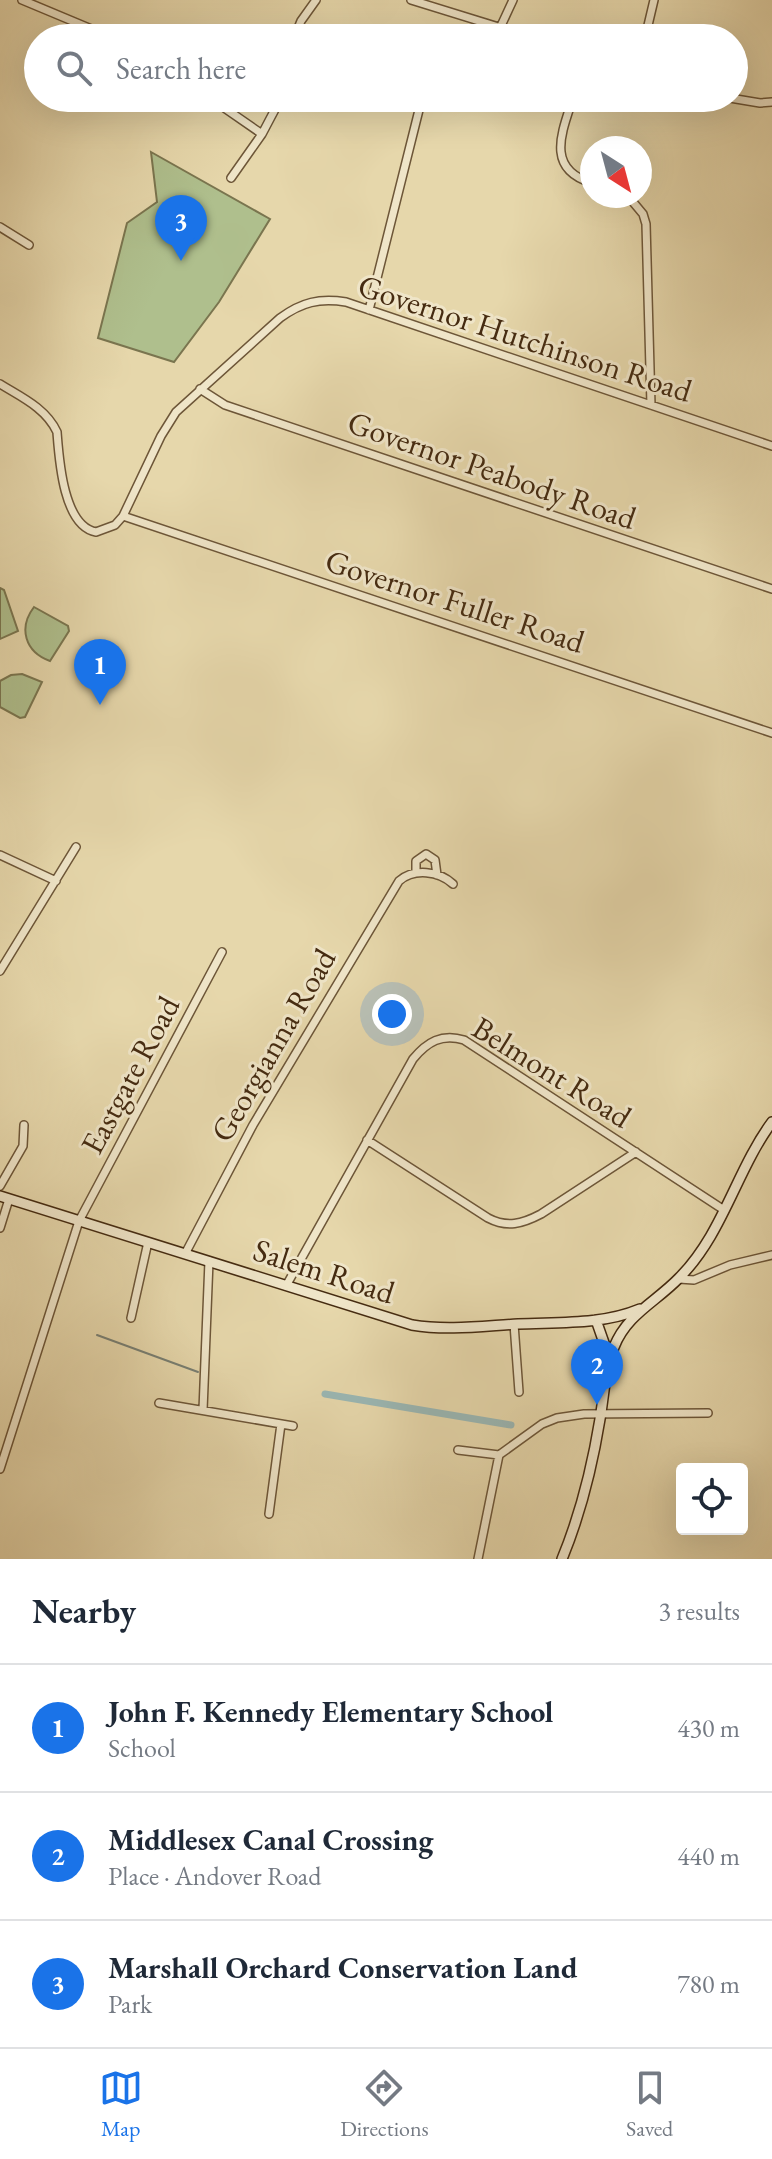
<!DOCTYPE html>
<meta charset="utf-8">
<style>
body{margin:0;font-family:"EB Garamond",serif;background:#f2f2f3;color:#1f2937}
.controls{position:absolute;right:24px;bottom:24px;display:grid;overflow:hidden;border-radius:8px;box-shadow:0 8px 32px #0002}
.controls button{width:72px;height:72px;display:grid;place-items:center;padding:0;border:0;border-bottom:2px solid #e0e1e3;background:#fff;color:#1f2937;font:40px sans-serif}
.compass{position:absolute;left:580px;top:136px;width:72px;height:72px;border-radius:50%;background:#fff;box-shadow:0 8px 32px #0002;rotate:144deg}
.you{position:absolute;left:392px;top:1014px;width:28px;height:28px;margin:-20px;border:6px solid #fff;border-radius:50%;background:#1a73e8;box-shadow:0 0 0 12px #1a73e833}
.badge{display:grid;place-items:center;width:52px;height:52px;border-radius:50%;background:#1a73e8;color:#fff;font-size:26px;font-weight:700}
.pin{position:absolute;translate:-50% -66px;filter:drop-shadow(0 2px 4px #0008)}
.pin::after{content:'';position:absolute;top:42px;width:28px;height:24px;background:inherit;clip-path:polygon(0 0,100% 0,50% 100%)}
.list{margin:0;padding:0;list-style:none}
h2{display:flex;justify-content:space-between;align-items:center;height:104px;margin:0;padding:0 32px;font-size:34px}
h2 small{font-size:26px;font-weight:400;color:#747a83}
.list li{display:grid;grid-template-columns:52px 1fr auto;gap:24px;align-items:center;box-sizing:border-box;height:128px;padding:0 32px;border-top:2px solid #e0e1e3}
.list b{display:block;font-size:30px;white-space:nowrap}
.list p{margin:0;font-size:26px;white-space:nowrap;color:#747a83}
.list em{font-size:26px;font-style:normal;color:#747a83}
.icon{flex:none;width:44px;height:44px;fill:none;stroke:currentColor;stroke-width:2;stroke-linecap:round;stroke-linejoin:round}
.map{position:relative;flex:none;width:772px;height:1559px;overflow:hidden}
.search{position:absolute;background:#fff;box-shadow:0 8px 32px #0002;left:24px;right:24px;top:24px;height:88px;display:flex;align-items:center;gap:20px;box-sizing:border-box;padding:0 28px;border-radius:44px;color:#747a83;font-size:30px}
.sheet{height:488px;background:#fff}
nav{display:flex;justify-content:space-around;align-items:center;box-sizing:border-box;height:112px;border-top:2px solid #e0e1e3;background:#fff;font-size:22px;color:#747a83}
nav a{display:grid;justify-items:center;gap:4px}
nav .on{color:#1a73e8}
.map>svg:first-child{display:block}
.green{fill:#afbf8d;stroke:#7a754f;stroke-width:2}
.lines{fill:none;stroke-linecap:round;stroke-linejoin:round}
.stream{stroke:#787f73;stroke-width:2}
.canal{stroke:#9ab7b4;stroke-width:7}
.street-casing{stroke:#6d5638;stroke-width:10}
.secondary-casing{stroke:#452b11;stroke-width:12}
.street{stroke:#efe5c8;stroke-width:7}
.secondary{stroke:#efe5c8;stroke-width:9}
.labels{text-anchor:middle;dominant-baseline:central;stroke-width:6;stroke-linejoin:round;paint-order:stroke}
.street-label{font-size:32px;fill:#452b11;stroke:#efe5c8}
</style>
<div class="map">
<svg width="772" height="1559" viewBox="0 0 772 1559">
<rect width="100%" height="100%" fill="#e6d7ab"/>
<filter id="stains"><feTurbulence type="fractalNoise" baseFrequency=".0025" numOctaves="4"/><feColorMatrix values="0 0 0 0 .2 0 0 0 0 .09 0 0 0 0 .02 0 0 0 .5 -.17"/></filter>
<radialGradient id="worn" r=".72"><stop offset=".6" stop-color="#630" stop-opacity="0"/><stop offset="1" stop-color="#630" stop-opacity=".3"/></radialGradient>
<path class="green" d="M 151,152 L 270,219 L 219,302 L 174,362 L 98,338 L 127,223 L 157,202 Z
M 0,588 L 4,590 L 18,631 L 0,639 Z
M 34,607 L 68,626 L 69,631 L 50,661 C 25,652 18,628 34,607 Z
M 22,674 L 42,682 L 25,717 L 20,718 L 0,707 L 0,681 L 11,675 Z"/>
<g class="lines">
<path class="stream" d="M 97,1335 L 198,1372"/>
<path class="canal" d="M 325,1394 L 511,1425"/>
<g class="street-casing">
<path id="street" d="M 22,0 L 113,38
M 411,0 L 534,38
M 500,28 L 513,0
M 294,38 L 301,21 L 316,0
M 645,38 L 654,0
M 210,98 L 262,134
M 573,98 C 562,132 545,169 592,183
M 730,98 L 760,103 L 772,102
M 231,178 L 262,134 L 281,98
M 628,196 L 643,214 L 646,224 L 651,405
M 0,227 L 29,245
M 369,310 L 422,98
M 0,384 C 21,397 46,408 57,432 C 59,458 63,526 96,532 L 115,525 L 123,516 L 161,436 L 176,412 L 280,318 C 302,302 319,298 346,302 L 772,446
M 200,389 L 225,405 L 772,589
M 123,516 L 772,733
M 0,855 L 56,881
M 416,873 L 416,861 L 426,854 L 435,860 L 437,875
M 0,971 L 76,847
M 367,1140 L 488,1218 C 507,1228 522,1224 541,1214 L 636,1152
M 0,1186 L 23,1146 L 24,1125
M 0,1228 L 9,1199
M 185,1254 L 253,1125 L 399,881 C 414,868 439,871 453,884
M 679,1279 L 694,1280 L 730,1265 L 772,1255
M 286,1286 L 413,1059 C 427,1042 442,1033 464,1040 L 724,1210
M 131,1318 L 148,1242
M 514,1324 L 519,1392
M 159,1403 L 293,1426
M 203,1410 L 209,1261
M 458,1450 L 499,1455 L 542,1424 L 557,1418 L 584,1414 L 708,1413
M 0,1469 L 79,1221 L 222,952
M 269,1514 L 281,1424
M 478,1559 L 499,1455"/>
</g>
<g class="secondary-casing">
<path id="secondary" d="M 0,1196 L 412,1325 C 447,1331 483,1326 518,1324 C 558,1322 602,1325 640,1309
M 596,1320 L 610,1360
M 562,1559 C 581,1513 592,1468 600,1419 C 604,1395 605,1370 614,1347 C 627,1314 656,1302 679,1278 C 723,1234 736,1171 772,1122"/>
</g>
<use href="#street" class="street"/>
<use href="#secondary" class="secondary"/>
</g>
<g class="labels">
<g class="street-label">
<text transform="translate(525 338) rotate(18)">Governor Hutchinson Road</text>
<text transform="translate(492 470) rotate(19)">Governor Peabody Road</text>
<text transform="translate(455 601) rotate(18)">Governor Fuller Road</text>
<text transform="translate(273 1045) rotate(-60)">Georgianna Road</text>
<text transform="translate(552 1072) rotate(32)">Belmont Road</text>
<text transform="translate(130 1075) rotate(-62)">Eastgate Road</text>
<text transform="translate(324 1271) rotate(18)">Salem Road</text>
</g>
</g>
<rect width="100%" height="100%" filter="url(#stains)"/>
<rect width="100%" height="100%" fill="url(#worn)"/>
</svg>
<div class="controls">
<button><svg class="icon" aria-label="locate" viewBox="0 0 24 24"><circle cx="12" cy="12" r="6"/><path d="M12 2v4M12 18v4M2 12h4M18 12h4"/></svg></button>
</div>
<svg class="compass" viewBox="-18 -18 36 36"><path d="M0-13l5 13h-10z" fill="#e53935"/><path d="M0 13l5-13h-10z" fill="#747a83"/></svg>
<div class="you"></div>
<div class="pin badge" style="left:100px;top:705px">1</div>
<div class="pin badge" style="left:597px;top:1405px">2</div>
<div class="pin badge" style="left:181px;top:261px">3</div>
<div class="search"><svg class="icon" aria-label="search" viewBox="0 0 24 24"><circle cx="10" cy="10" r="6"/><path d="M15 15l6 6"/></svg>Search here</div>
</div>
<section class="sheet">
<h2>Nearby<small>3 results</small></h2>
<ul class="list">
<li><span class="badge">1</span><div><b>John F. Kennedy Elementary School</b><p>School</p></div><em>430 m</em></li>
<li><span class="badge">2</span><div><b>Middlesex Canal Crossing</b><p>Place · Andover Road</p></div><em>440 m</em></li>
<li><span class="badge">3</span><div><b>Marshall Orchard Conservation Land</b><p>Park</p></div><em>780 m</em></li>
</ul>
</section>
<nav>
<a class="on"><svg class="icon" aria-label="map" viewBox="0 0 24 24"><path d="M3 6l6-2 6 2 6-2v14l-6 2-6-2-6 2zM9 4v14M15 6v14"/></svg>Map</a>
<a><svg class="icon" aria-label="directions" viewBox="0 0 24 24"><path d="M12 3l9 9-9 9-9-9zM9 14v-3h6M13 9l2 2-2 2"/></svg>Directions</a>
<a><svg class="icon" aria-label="saved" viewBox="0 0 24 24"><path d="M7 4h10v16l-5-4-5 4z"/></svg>Saved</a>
</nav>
